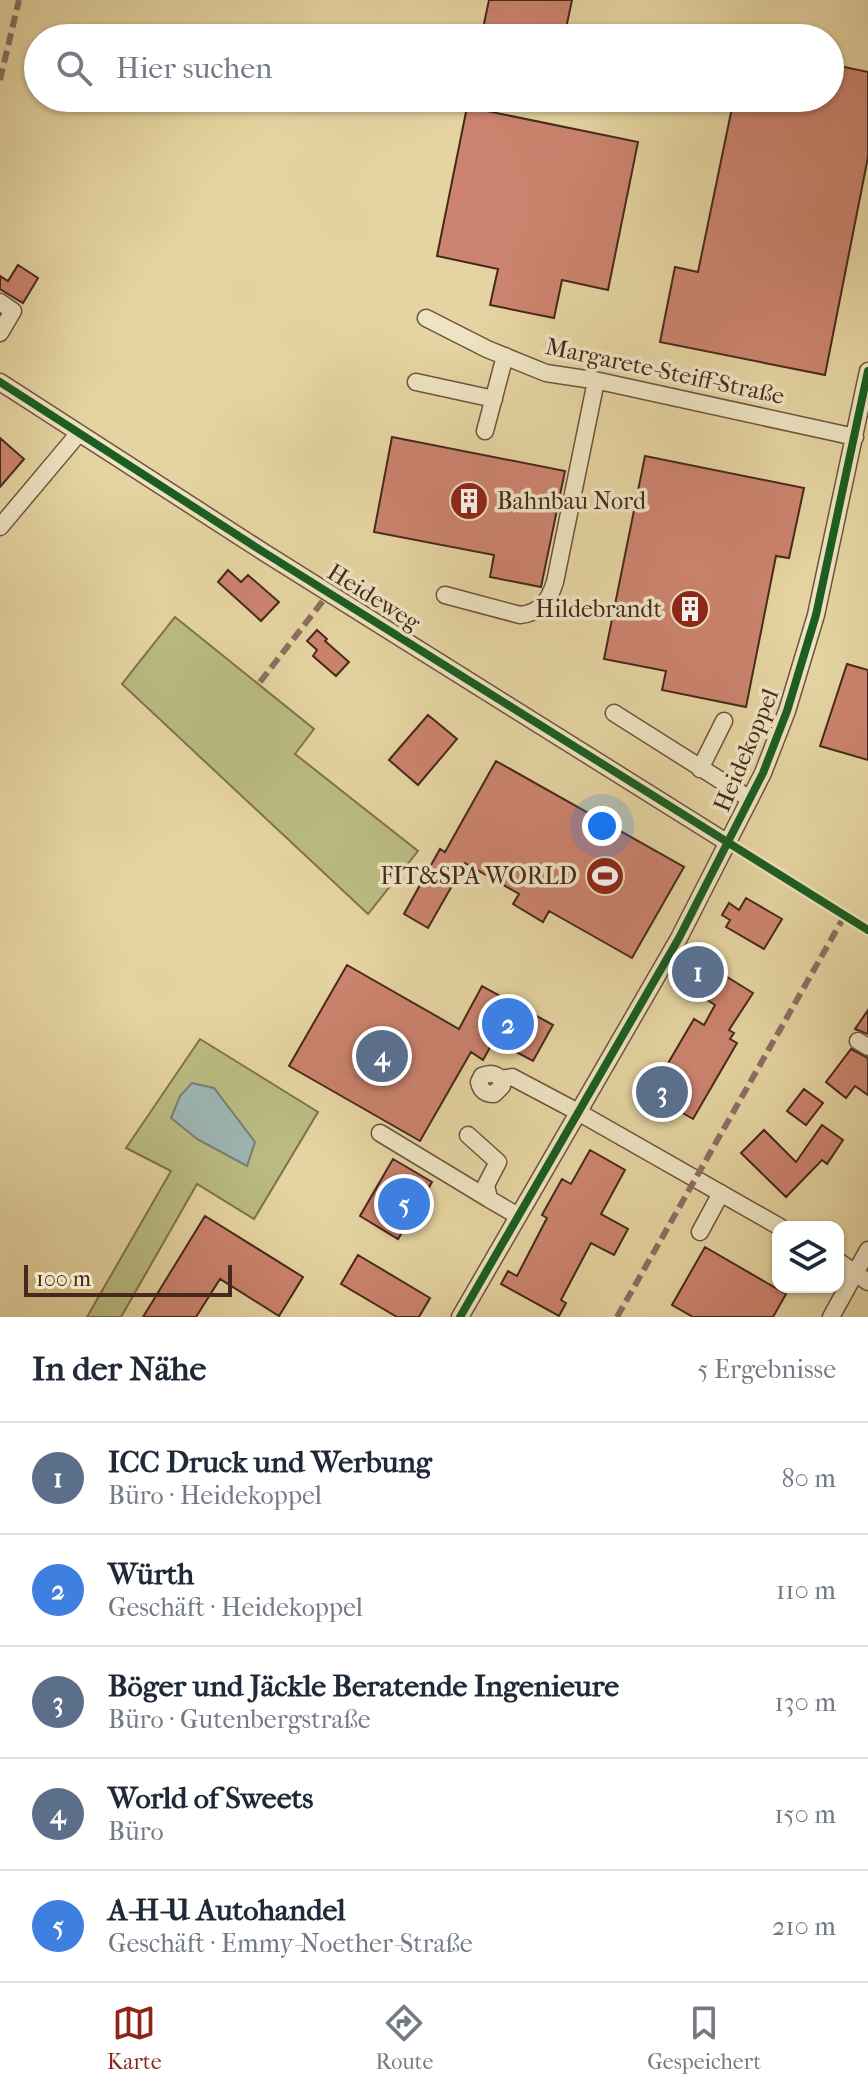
<!DOCTYPE html>
<html lang="de">
<meta charset="utf-8">
<style>
body{margin:0;font-family:"IM FELL French Canon",serif;background:#f6f6f7;color:#1f2937}
.controls{position:absolute;right:24px;bottom:24px;display:grid;overflow:hidden;border-radius:16px;box-shadow:0 2px 6px #0004}
.controls button{width:72px;height:72px;display:grid;place-items:center;padding:0;border:0;border-bottom:2px solid #e0e1e3;background:#fff;color:#1f2937;font:40px sans-serif}
.scale{position:absolute;left:24px;bottom:20px;width:208px;box-sizing:border-box;padding-left:8px;border:4px solid #46291c;border-top:0;font-size:22px;line-height:28px;white-space:nowrap;color:#46291c;-webkit-text-stroke:6px #eee3c2;paint-order:stroke}
.you{position:absolute;left:602px;top:826px;width:28px;height:28px;margin:-20px;border:6px solid #fff;border-radius:50%;background:#1a73e8;box-shadow:0 0 0 12px #1a73e833}
.badge{display:grid;place-items:center;width:52px;height:52px;border-radius:50%;background:#8f2418;color:#fff;font-size:26px;font-weight:700}
.pin{position:absolute;translate:-50% -50%;border:4px solid #fff;box-shadow:0 2px 8px #0006}
.list{margin:0;padding:0;list-style:none}
h2{display:flex;justify-content:space-between;align-items:center;height:104px;margin:0;padding:0 32px;font-size:34px}
h2 small{font-size:26px;font-weight:400;color:#747a83}
.list li{display:grid;grid-template-columns:52px 1fr auto;gap:24px;align-items:center;box-sizing:border-box;height:112px;padding:0 32px;border-top:2px solid #e0e1e3}
.list b{display:block;font-size:30px;white-space:nowrap}
.list p{margin:0;font-size:26px;white-space:nowrap;color:#747a83}
.list em{font-size:26px;font-style:normal;color:#747a83}
.icon{flex:none;width:44px;height:44px;fill:none;stroke:currentColor;stroke-width:2;stroke-linecap:round;stroke-linejoin:round}
.map{position:relative;flex:none;width:868px;height:1317px;overflow:hidden}
.search{position:absolute;background:#fff;box-shadow:0 2px 6px #0004;left:24px;right:24px;top:24px;height:88px;display:flex;align-items:center;gap:20px;box-sizing:border-box;padding:0 28px;border-radius:44px;color:#747a83;font-size:30px}
.sheet{height:664px;background:#fff}
nav{display:flex;justify-content:space-around;align-items:center;box-sizing:border-box;height:112px;border-top:2px solid #e0e1e3;background:#fff;font-size:22px;color:#747a83}
nav a{display:grid;justify-items:center;gap:4px}
nav .on{color:#8f2418}
.map>svg:first-child{display:block}
.green{fill:#babb81;stroke:#80724e;stroke-width:2}
.water{fill:#9cb5b2;stroke:#7a7d76;stroke-width:2}
.building{fill:#cc836f;stroke:#46291c;stroke-width:2}
.lines{fill:none;stroke-linecap:round;stroke-linejoin:round}
.minor-casing{stroke:#6e543d;stroke-width:19}
.minor{stroke:#eee3c2;stroke-width:16}
.quiet{stroke:#8d6e63;stroke-width:6;stroke-dasharray:12 6;stroke-linecap:butt}
.cycleway-casing{stroke:#eee3c2;stroke-width:13}
.cycleway{stroke:#1b5e20;stroke-width:8}
.labels{text-anchor:middle;dominant-baseline:central;stroke-width:7;stroke-linejoin:round;paint-order:stroke}
.street-label{font-size:24px;fill:#46291c;stroke:#eee3c2}
.poi-label{font-size:24px;fill:#46291c;stroke:#eee3c2;text-anchor:end}
</style>
<div class="map">
<svg width="868" height="1317" viewBox="0 0 868 1317">
<rect width="100%" height="100%" fill="#e5d4a1"/>
<filter id="stains"><feTurbulence type="fractalNoise" baseFrequency=".0025" numOctaves="4"/><feColorMatrix values="0 0 0 0 .2 0 0 0 0 .09 0 0 0 0 .02 0 0 0 .5 -.17"/></filter>
<radialGradient id="worn" r=".72"><stop offset=".6" stop-color="#630" stop-opacity="0"/><stop offset="1" stop-color="#630" stop-opacity=".3"/></radialGradient>
<path class="green" d="M 175,617 L 314,729 L 295,754 L 418,851 L 368,914 L 122,684 Z
M 200,1039 L 318,1112 L 254,1219 L 197,1184 L 121,1317 L 87,1317 L 171,1171 L 126,1148 Z"/>
<path class="water" d="M 192,1083 L 214,1088 L 255,1142 L 247,1166 L 197,1139 L 171,1118 L 180,1096 Z"/>
<path class="building" d="M 489,0 L 572,0 L 564,38 L 481,38 Z
M 830,64 L 868,72 L 868,157 L 825,375 L 660,342 L 675,267 L 698,272 L 734,98 L 830,98 Z
M 467,107 L 638,142 L 608,290 L 562,280 L 554,318 L 490,305 L 498,269 L 437,256 Z
M 18,265 L 38,278 L 23,303 L 0,289 L 0,276 L 8,281 Z
M 392,437 L 565,471 L 541,587 L 490,577 L 494,555 L 374,532 Z
M 0,438 L 24,459 L 0,487 Z
M 645,456 L 804,488 L 789,558 L 776,556 L 746,707 L 662,690 L 666,671 L 604,659 Z
M 228,570 L 241,582 L 248,575 L 279,602 L 261,621 L 218,582 Z
M 317,630 L 327,639 L 325,641 L 349,662 L 336,676 L 313,656 L 317,650 L 307,641 Z
M 847,664 L 868,670 L 868,760 L 820,746 Z
M 428,715 L 457,739 L 418,785 L 389,760 Z
M 496,761 L 684,867 L 632,958 L 549,911 L 543,922 L 513,904 L 519,894 L 465,863 L 428,928 L 404,914 L 440,849 L 445,852 Z
M 746,898 L 782,919 L 764,949 L 726,927 L 730,920 L 722,915 L 729,903 L 739,910 Z
M 698,959 L 753,993 L 729,1030 L 734,1033 L 730,1039 L 737,1043 L 693,1119 L 650,1094 L 694,1019 L 704,1025 L 715,1005 L 682,984 Z
M 347,965 L 459,1029 L 482,986 L 553,1025 L 533,1061 L 494,1040 L 483,1060 L 471,1052 L 420,1141 L 289,1066 Z
M 868,1010 L 868,1034 L 855,1029 Z
M 851,1049 L 868,1058 L 868,1095 L 855,1086 L 846,1098 L 826,1082 Z
M 804,1089 L 823,1103 L 806,1125 L 787,1111 Z
M 822,1125 L 843,1140 L 827,1164 L 822,1160 L 786,1197 L 741,1153 L 764,1130 L 796,1162 Z
M 590,1150 L 625,1170 L 601,1214 L 628,1229 L 614,1255 L 591,1243 L 561,1300 L 566,1303 L 559,1316 L 501,1284 L 508,1271 L 517,1276 L 547,1218 L 542,1215 L 562,1179 L 571,1184 Z
M 393,1159 L 432,1182 L 398,1239 L 360,1216 Z
M 205,1216 L 303,1277 L 279,1316 L 220,1279 L 196,1317 L 143,1317 Z
M 705,1247 L 786,1294 L 773,1317 L 693,1317 L 672,1305 Z
M 358,1255 L 430,1298 L 419,1317 L 397,1317 L 341,1284 Z"/>
<g class="lines">
<g class="minor-casing">
<path id="minor" d="M 0,302 L 13,311 L 0,333
M 426,318 L 487,349 L 546,373 L 599,381 L 855,437
M 0,382 L 265,553 L 728,843
M 416,382 L 494,399
M 485,431 L 505,356
M 0,527 L 79,433
M 445,595 L 520,615 C 540,613 549,601 555,582 L 596,381
M 614,713 L 750,799
M 700,769 L 724,721
M 858,1041 L 868,1047
M 501,1079 L 502,1086 L 494,1094 C 485,1094 481,1091 479,1082 L 482,1076 C 490,1073 495,1073 501,1079 L 512,1077 L 578,1112 L 780,1227
M 380,1133 L 489,1199
M 468,1135 L 498,1162 L 486,1185 L 489,1199 L 518,1216
M 700,1232 L 721,1193
M 838,1261 L 868,1282
M 460,1317 L 679,938 L 763,773 L 787,711 L 816,615 L 868,371
M 831,1317 L 868,1250"/>
</g>
<use href="#minor" class="minor"/>
<path class="quiet" d="M 0,80 L 19,0
M 260,682 L 329,593
M 617,1317 L 845,915"/>
<g class="cycleway-casing">
<path id="cycleway" d="M 0,382 L 265,553 L 868,930
M 460,1317 L 679,938 L 763,773 L 787,711 L 816,615 L 868,371"/>
</g>
<use href="#cycleway" class="cycleway"/>
</g>
<defs>
<g id="building-disc" transform="scale(2)"><circle r="9.5" fill="#8f2418" stroke="#eee3c2"/><path d="M-4-6H4V6H1V3H-1V6H-4ZM-2.5-4.3h1.7v1.8h-1.7ZM.8-4.3h1.7v1.8H.8ZM-2.5-1h1.7V.8h-1.7ZM.8-1h1.7V.8H.8Z" fill="#fff"/></g>
<g id="stadium-disc" transform="scale(2)"><circle r="9.5" fill="#8f2418" stroke="#eee3c2"/><path d="M0-5a6.5 5 0 1 0 0 10a6.5 5 0 1 0 0-10ZM-3.5-1.8h7v3.6h-7Z" fill="#fff"/></g>
</defs>
<g fill-rule="evenodd">
<use href="#building-disc" x="469" y="501"/>
<use href="#building-disc" x="690" y="609"/>
<use href="#stadium-disc" x="605" y="876"/>
</g>
<g class="labels">
<g class="street-label">
<text transform="translate(665 371) rotate(12)">Margarete-Steiff-Straße</text>
<text transform="translate(374 597) rotate(32)">Heideweg</text>
<text transform="translate(746 750) rotate(-67)">Heidekoppel</text>
</g>
<g class="poi-label">
<text x="497" y="501" text-anchor="start">Bahnbau Nord</text>
<text x="662" y="609">Hildebrandt</text>
<text x="577" y="876">FIT&amp;SPA WORLD</text>
</g>
</g>
<rect width="100%" height="100%" filter="url(#stains)"/>
<rect width="100%" height="100%" fill="url(#worn)"/>
</svg>
<div class="controls">
<button><svg class="icon" aria-label="layers" viewBox="0 0 24 24"><path d="M12 4l9 5-9 5-9-5zM3 14l9 5 9-5"/></svg></button>
</div>
<div class="scale">100 m</div>
<div class="you"></div>
<div class="pin badge" style="left:698px;top:972px;background:#5c6f8a">1</div>
<div class="pin badge" style="left:508px;top:1024px;background:#3f7fe0">2</div>
<div class="pin badge" style="left:662px;top:1092px;background:#5c6f8a">3</div>
<div class="pin badge" style="left:382px;top:1056px;background:#5c6f8a">4</div>
<div class="pin badge" style="left:404px;top:1204px;background:#3f7fe0">5</div>
<div class="search"><svg class="icon" aria-label="search" viewBox="0 0 24 24"><circle cx="10" cy="10" r="6"/><path d="M15 15l6 6"/></svg>Hier suchen</div>
</div>
<section class="sheet">
<h2>In der Nähe<small>5 Ergebnisse</small></h2>
<ul class="list">
<li><span class="badge" style="background:#5c6f8a">1</span><div><b>ICC Druck und Werbung</b><p>Büro · Heidekoppel</p></div><em>80 m</em></li>
<li><span class="badge" style="background:#3f7fe0">2</span><div><b>Würth</b><p>Geschäft · Heidekoppel</p></div><em>110 m</em></li>
<li><span class="badge" style="background:#5c6f8a">3</span><div><b>Böger und Jäckle Beratende Ingenieure</b><p>Büro · Gutenbergstraße</p></div><em>130 m</em></li>
<li><span class="badge" style="background:#5c6f8a">4</span><div><b>World of Sweets</b><p>Büro</p></div><em>150 m</em></li>
<li><span class="badge" style="background:#3f7fe0">5</span><div><b>A-H-U Autohandel</b><p>Geschäft · Emmy-Noether-Straße</p></div><em>210 m</em></li>
</ul>
</section>
<nav>
<a class="on"><svg class="icon" aria-label="map" viewBox="0 0 24 24"><path d="M3 6l6-2 6 2 6-2v14l-6 2-6-2-6 2zM9 4v14M15 6v14"/></svg>Karte</a>
<a><svg class="icon" aria-label="directions" viewBox="0 0 24 24"><path d="M12 3l9 9-9 9-9-9zM9 14v-3h6M13 9l2 2-2 2"/></svg>Route</a>
<a><svg class="icon" aria-label="saved" viewBox="0 0 24 24"><path d="M7 4h10v16l-5-4-5 4z"/></svg>Gespeichert</a>
</nav>
